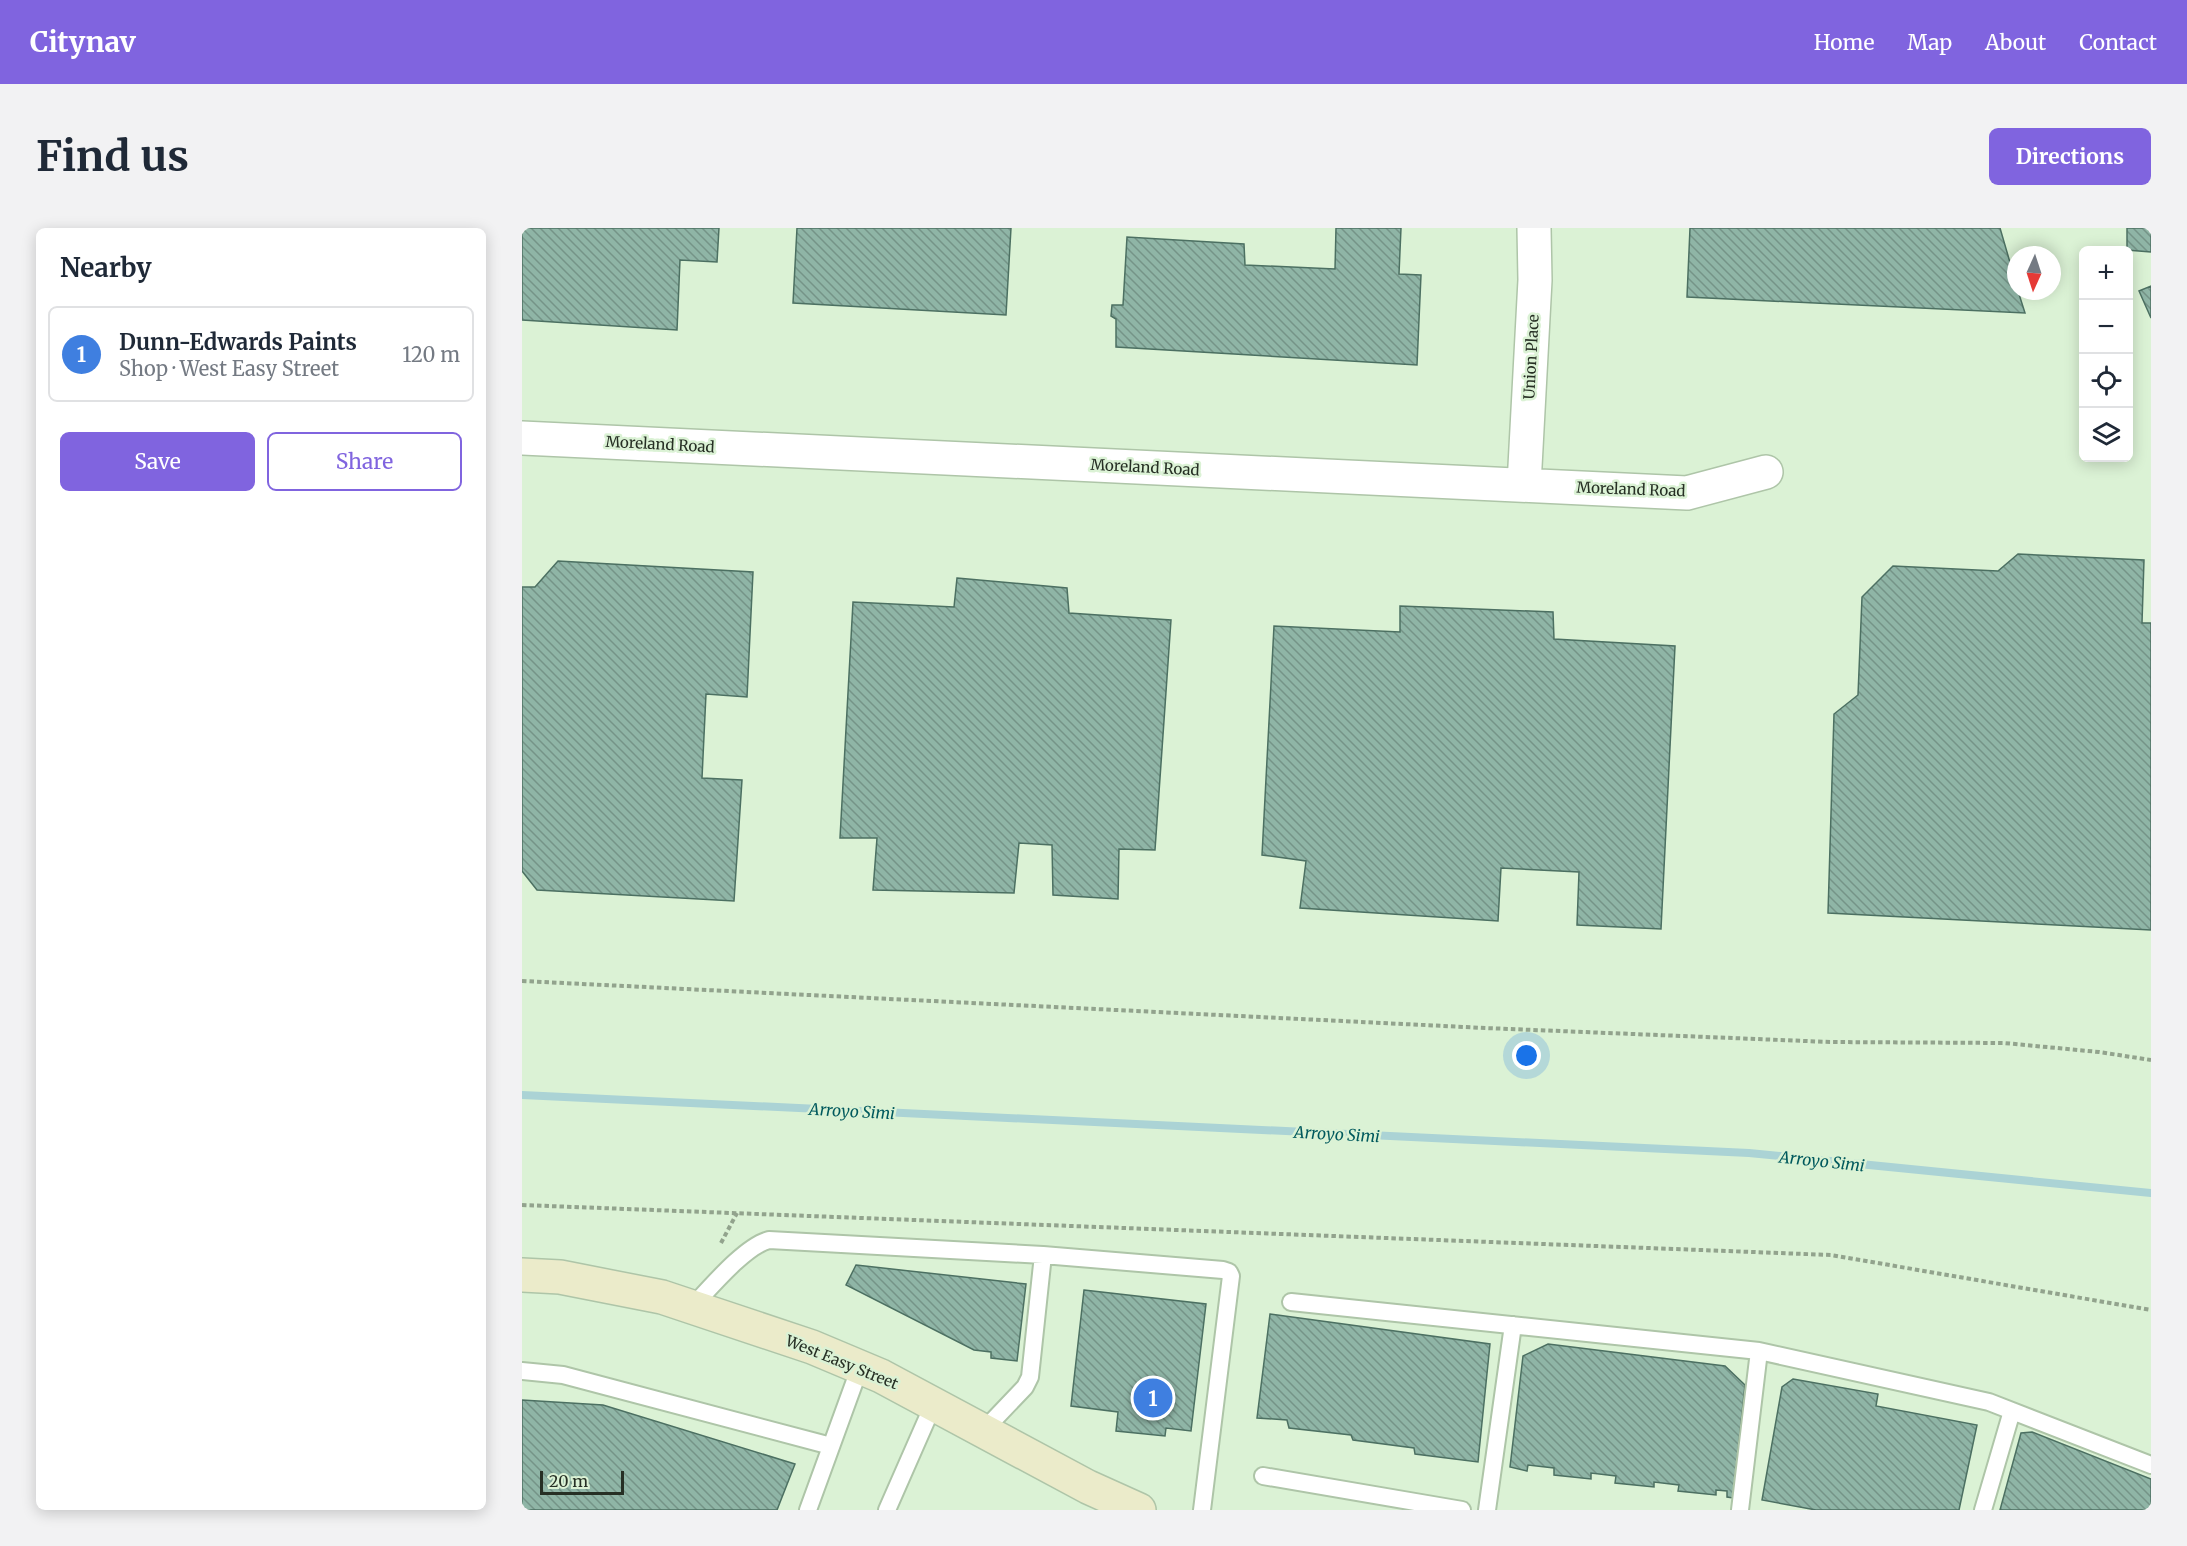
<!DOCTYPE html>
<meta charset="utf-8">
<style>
body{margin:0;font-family:Merriweather,serif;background:#f2f2f3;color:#1f2937}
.controls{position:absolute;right:18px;top:18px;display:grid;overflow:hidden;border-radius:9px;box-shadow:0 3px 15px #0003}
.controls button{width:54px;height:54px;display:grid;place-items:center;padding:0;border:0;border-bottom:2px solid #e0e1e3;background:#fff;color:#1f2937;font:30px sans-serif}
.compass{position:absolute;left:1485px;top:18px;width:54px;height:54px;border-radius:50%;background:#fff;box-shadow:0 3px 15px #0003;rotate:183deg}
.scale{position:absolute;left:18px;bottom:15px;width:84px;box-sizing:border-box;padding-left:6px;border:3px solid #262f24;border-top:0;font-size:16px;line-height:21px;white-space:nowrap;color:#262f24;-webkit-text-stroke:4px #dbf2d5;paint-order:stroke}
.you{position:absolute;left:1005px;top:828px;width:21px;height:21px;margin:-15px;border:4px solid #fff;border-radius:50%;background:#1a73e8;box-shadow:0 0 0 9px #1a73e833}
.badge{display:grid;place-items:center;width:39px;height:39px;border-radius:50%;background:#8064df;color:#fff;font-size:20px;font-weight:700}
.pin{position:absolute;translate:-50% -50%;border:3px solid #fff;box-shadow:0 2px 6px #0006}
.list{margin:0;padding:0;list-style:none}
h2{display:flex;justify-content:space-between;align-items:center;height:78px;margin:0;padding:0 24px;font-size:26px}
h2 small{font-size:20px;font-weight:400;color:#747a83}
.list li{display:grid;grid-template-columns:39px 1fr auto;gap:18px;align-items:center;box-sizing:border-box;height:96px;margin:0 12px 12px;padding:0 12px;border:2px solid #e0e1e3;border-radius:9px}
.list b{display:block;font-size:22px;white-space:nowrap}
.list p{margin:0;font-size:20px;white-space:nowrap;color:#747a83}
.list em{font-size:20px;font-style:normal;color:#747a83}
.actions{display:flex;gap:12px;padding:18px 24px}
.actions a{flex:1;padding:14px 0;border:2px solid #8064df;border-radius:9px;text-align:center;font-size:21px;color:#8064df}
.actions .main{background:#8064df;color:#fff}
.icon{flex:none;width:33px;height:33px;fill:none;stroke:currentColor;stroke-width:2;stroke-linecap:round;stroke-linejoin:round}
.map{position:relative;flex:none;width:1629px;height:1282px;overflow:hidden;border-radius:9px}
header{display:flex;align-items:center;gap:36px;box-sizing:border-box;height:84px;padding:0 30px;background:#8064df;color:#fff}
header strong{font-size:28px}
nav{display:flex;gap:33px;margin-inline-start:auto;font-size:21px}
.intro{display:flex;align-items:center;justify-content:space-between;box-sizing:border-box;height:144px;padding:0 36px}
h1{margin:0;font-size:42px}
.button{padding:15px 27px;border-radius:9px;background:#8064df;color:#fff;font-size:21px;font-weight:700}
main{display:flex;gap:36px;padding:0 36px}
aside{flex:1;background:#fff;border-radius:9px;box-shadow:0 3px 15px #0003}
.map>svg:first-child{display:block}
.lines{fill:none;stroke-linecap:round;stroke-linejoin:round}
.stream{stroke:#abd3d5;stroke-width:8}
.building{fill:url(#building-back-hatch);stroke:#4c7062;stroke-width:1.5}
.lane-casing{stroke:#aec5a8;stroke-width:20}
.street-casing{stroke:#aec5a8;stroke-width:36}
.secondary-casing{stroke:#aec5a8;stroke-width:36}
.path{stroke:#92a38d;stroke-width:4;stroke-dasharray:4.5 3;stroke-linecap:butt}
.lane{stroke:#fff;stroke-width:16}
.street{stroke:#fff;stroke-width:33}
.secondary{stroke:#ebebca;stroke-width:33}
.labels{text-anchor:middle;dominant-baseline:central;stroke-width:5;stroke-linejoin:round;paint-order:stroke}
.street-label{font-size:15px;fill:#262f24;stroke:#dbf2d5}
.water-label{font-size:16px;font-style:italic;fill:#00595d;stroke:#dbf2d5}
</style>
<header>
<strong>Citynav</strong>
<nav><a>Home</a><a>Map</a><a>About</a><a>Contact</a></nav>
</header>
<div class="intro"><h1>Find us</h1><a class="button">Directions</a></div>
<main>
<aside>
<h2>Nearby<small></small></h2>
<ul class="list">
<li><span class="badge" style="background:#3f7fe0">1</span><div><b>Dunn-Edwards Paints</b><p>Shop · West Easy Street</p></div><em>120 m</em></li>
</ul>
<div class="actions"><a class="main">Save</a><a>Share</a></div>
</aside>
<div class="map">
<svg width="1629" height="1282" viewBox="0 0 1629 1282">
<defs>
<pattern id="building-back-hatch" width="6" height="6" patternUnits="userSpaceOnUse" patternTransform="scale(1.5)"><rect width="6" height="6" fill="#8fb5a6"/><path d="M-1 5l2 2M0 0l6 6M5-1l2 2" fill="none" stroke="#759487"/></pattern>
</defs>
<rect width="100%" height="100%" fill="#dbf2d5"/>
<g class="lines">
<path class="stream" d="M 0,867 L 1227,925 L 1629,965"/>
</g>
<path class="building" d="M 0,0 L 197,0 L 195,34 L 158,32 L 155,102 L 0,92 Z
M 275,0 L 489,0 L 484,87 L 271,75 Z
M 814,0 L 879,0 L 877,46 L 899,47 L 895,137 L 594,119 L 594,91 L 589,88 L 590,77 L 601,77 L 605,9 L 722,16 L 723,37 L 813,41 Z
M 1168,0 L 1478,0 L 1494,55 L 1494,63 L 1496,63 L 1503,85 L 1165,69 Z
M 1605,0 L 1629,0 L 1629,24 L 1605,22 Z
M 1629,58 L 1629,90 L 1617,63 Z
M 1496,326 L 1622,332 L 1620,395 L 1629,395 L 1629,702 L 1306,685 L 1312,486 L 1336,467 L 1340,369 L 1371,338 L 1476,343 Z
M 36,333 L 231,344 L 225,469 L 184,466 L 180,550 L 220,552 L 212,673 L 15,662 L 0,643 L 0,359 L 13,359 Z
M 435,350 L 545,360 L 547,385 L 649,392 L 633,622 L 597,621 L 596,671 L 531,667 L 530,617 L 497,615 L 492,665 L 351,662 L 355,610 L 318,610 L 331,374 L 432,379 Z
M 878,378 L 1031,384 L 1032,411 L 1153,418 L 1139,701 L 1055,697 L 1057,644 L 979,640 L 976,693 L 778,680 L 784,633 L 740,627 L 752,398 L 878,404 Z
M 334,1037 L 504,1056 L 495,1133 L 469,1130 L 469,1124 L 452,1122 L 324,1057 Z
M 562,1062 L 684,1076 L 669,1203 L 644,1200 L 643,1208 L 594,1203 L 596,1184 L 549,1178 Z
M 748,1086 L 968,1116 L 956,1234 L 893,1226 L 892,1220 L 831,1212 L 829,1207 L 767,1200 L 765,1192 L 735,1190 Z
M 1026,1116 L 1203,1138 L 1223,1157 L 1211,1270 L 1205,1269 L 1205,1263 L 1194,1262 L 1194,1267 L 1156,1263 L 1157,1257 L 1132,1254 L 1132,1259 L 1093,1255 L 1094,1248 L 1069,1245 L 1069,1251 L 1032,1247 L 1032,1240 L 1006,1237 L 1005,1243 L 988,1239 L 1001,1128 Z
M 1271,1151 L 1356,1166 L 1354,1178 L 1455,1197 L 1437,1282 L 1294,1282 L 1240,1272 L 1260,1159 Z
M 0,1172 L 81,1177 L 273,1236 L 255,1282 L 0,1282 Z
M 1510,1204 L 1629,1251 L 1629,1282 L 1478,1282 L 1499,1205 Z"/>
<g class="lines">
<g class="lane-casing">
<path id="lane" d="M 769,1074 L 1237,1123 L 1218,1282
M 170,1079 C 188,1060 223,1018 247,1012 L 521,1027
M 1237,1123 L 1467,1174 L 1629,1237
M 0,1143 L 41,1147 L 309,1218
M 462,1202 L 503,1159 L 508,1149 L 521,1027 L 701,1042 L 707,1044 L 709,1048 L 680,1282
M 741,1248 L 940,1282
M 286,1282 L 338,1139
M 365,1282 L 412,1175
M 965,1282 L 991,1097
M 1461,1282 L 1490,1183"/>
</g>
<g class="street-casing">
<path id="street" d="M 0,210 L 1165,265 L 1244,244
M 1002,257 L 1013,52 L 1012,0"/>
</g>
<g class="secondary-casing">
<path id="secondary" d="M 0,1047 L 38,1049 L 140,1069 L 290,1119 L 359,1148 L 566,1259 L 617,1282"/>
</g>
<path class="path" d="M 0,753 L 963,800 L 1308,814 L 1482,815 L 1577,824 L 1629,832
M 0,977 L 1309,1027 L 1629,1082
M 199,1015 L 215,985"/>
<use href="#lane" class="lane"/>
<use href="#street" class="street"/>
<use href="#secondary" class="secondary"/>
</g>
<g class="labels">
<g class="street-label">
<text transform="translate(1009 129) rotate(-87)">Union Place</text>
<text transform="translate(138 216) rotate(3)">Moreland Road</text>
<text transform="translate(623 239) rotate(3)">Moreland Road</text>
<text transform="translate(1109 261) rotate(2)">Moreland Road</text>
<text transform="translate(320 1134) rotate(22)">West Easy Street</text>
</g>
<g class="water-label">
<text transform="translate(330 883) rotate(3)">Arroyo Simi</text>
<text transform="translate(815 906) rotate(3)">Arroyo Simi</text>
<text transform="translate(1300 933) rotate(6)">Arroyo Simi</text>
</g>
</g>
</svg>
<div class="controls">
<button>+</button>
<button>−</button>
<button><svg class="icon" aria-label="locate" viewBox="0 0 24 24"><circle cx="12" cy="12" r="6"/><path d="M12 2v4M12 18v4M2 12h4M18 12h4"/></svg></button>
<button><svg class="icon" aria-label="layers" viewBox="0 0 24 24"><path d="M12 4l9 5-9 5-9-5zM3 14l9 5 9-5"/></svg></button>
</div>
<svg class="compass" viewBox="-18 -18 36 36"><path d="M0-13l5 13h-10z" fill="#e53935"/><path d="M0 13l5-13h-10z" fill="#747a83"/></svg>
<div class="scale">20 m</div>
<div class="you"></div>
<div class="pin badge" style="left:631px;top:1170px;background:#3f7fe0">1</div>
</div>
</main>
